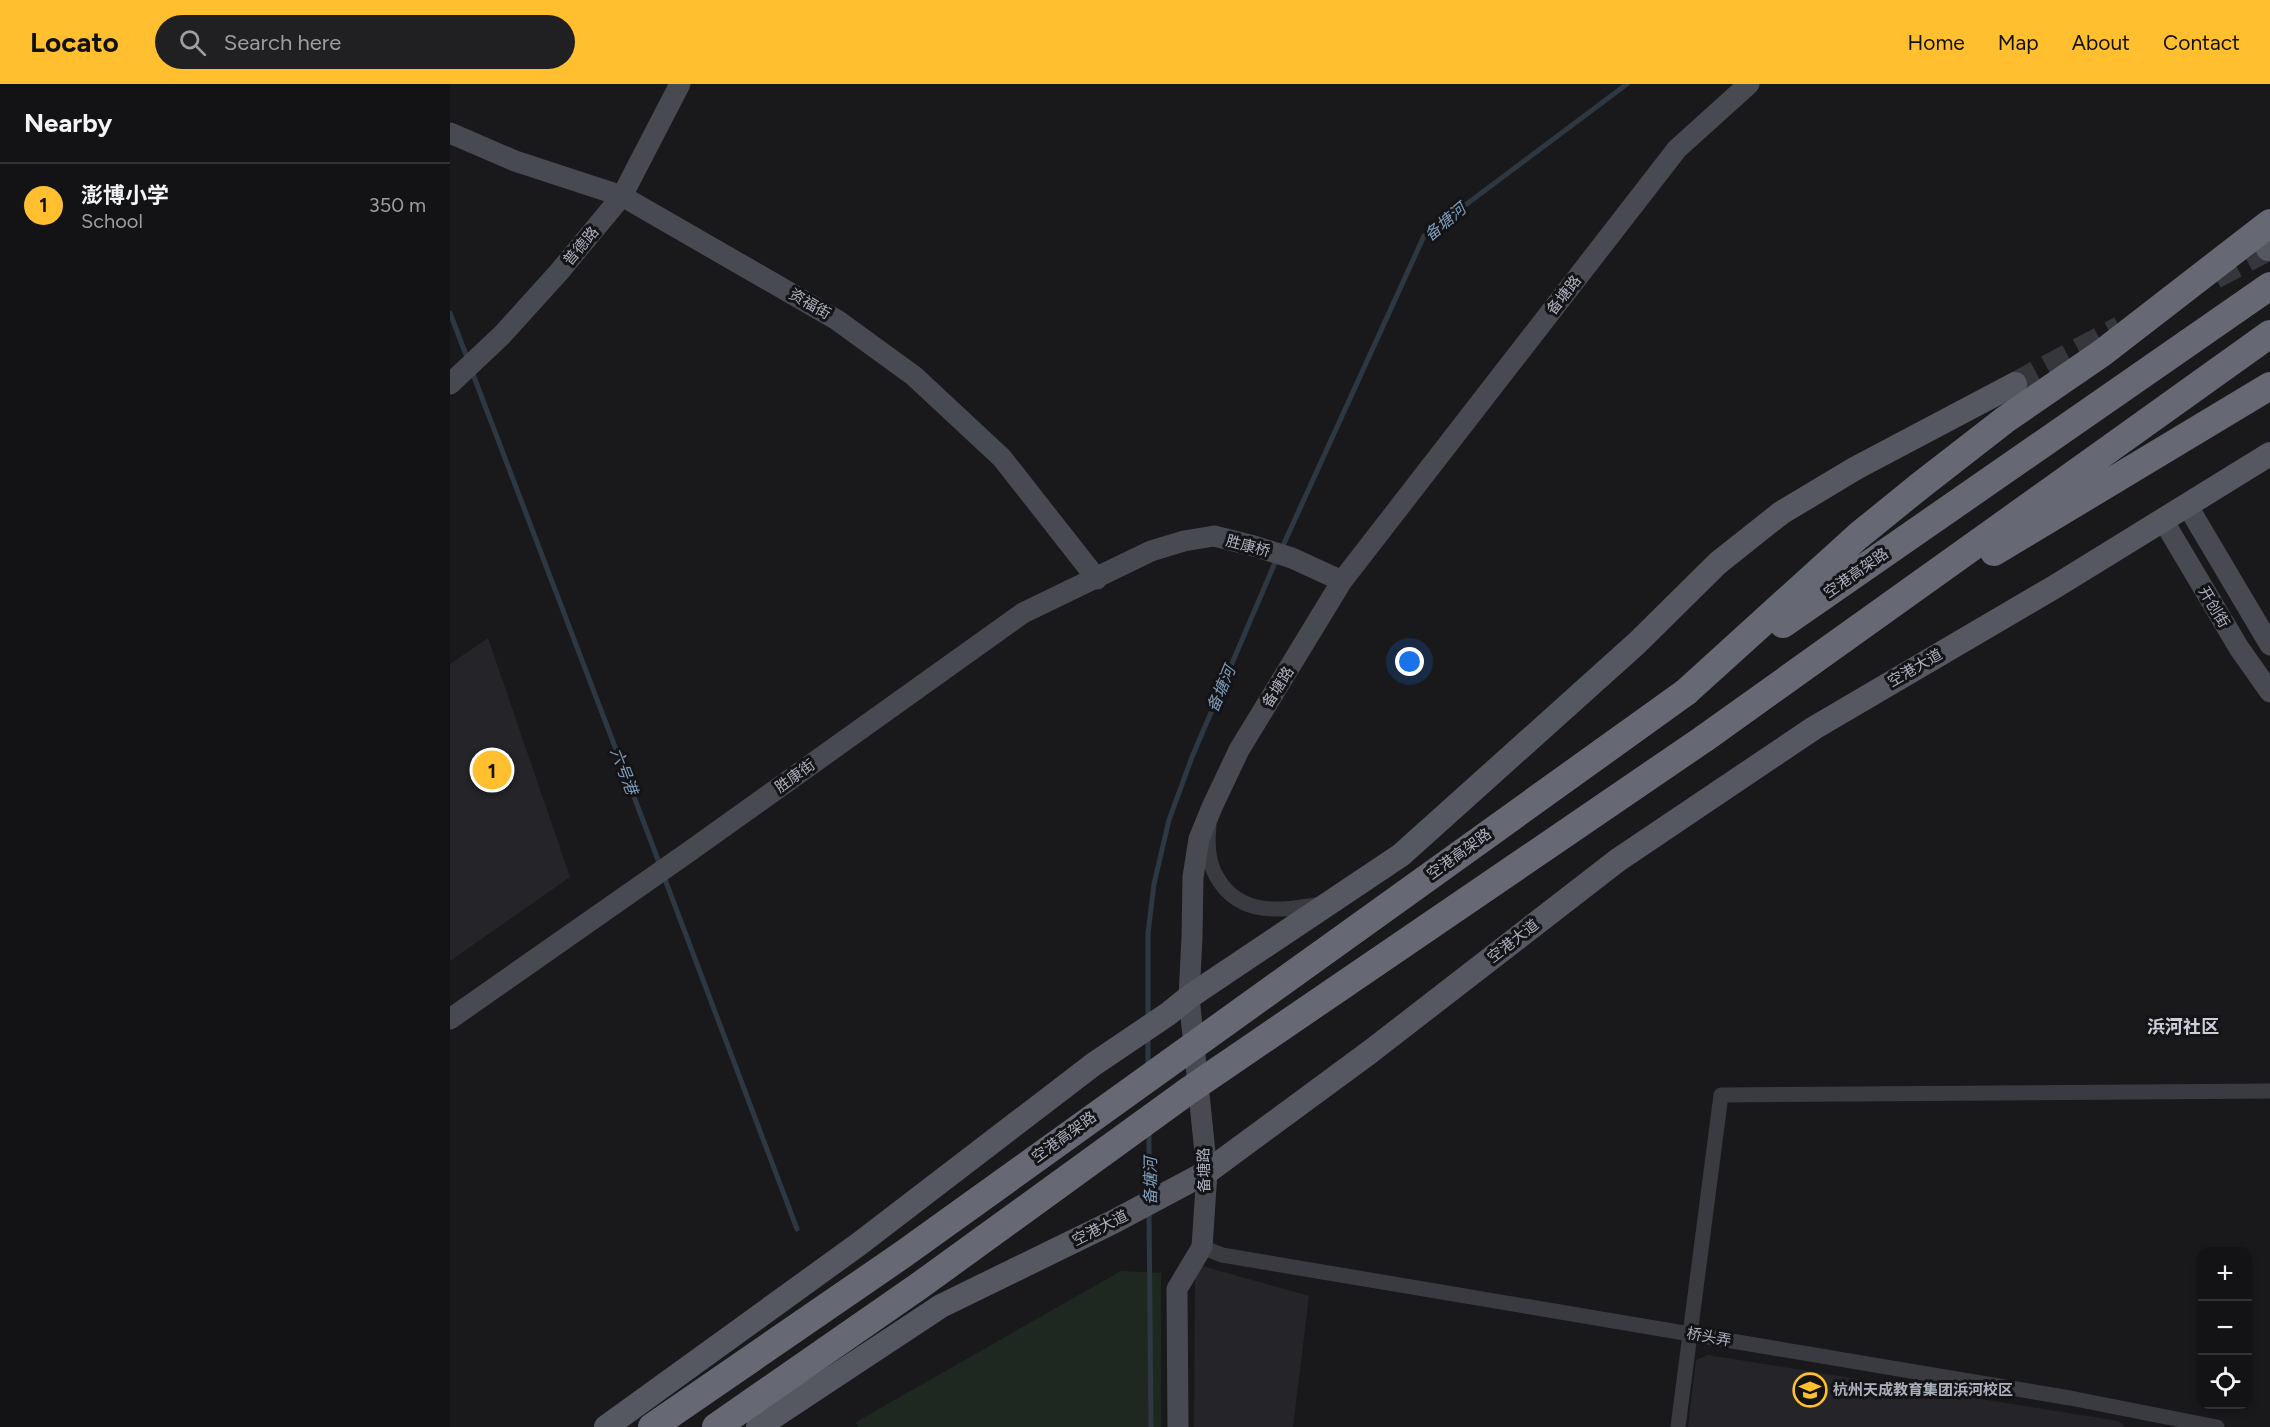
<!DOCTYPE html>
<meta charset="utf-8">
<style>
body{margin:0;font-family:Figtree,"Noto Sans SC",sans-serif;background:#202022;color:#f1f3f6}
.controls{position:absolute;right:18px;bottom:18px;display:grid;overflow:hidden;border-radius:12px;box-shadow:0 3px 9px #0003}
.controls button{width:54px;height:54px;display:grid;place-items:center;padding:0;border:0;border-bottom:2px solid #323234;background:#131315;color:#f1f3f6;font:30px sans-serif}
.you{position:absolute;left:960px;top:578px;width:21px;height:21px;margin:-15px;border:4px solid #fff;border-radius:50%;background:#1a73e8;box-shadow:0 0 0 9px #1a73e833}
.badge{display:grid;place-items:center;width:39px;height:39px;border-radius:50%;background:#ffbf2e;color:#111;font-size:20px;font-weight:700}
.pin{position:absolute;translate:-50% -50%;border:3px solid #fff;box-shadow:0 2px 6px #0006}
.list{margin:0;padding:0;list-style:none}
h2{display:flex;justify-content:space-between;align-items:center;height:78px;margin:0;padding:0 24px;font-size:26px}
h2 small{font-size:20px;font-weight:400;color:#9d9ea0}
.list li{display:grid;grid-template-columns:39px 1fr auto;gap:18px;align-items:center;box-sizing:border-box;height:84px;padding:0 24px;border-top:2px solid #323234}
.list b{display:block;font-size:22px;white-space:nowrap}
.list p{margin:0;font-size:20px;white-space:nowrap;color:#9d9ea0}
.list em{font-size:20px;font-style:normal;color:#9d9ea0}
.icon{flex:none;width:33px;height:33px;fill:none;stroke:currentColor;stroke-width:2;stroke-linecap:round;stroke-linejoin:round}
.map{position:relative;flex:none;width:1820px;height:1343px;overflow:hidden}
header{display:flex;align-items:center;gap:36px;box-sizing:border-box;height:84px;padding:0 30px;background:#ffbf2e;color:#111}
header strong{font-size:28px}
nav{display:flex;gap:33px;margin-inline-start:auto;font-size:21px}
.search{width:420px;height:54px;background:#202022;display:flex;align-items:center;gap:15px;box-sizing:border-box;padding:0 21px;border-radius:33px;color:#9d9ea0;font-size:22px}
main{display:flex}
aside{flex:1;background:#131315}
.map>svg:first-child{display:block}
.built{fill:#252529}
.green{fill:#1f2820}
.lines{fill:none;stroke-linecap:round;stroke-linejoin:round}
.stream{stroke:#2e3842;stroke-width:5}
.primary-tunnel{stroke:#36373c;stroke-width:24;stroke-dasharray:24 12;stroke-linecap:butt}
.street{stroke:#3a3b41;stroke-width:15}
.secondary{stroke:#484a52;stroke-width:21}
.primary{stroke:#565861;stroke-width:24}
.highway{stroke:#666973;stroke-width:28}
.highway-bridge{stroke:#666973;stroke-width:28}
.labels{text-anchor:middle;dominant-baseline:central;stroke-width:6;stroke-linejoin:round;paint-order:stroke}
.street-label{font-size:15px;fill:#abb0bd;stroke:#141417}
.poi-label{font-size:15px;font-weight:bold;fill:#abb0bd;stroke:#141417;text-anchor:start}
.water-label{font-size:16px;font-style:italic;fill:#7f9dba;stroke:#141417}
.quarter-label{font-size:18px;font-weight:bold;fill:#cccfd8;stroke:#141417}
</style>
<header>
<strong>Locato</strong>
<div class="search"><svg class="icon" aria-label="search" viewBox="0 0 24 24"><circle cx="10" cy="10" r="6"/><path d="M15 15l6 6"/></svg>Search here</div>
<nav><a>Home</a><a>Map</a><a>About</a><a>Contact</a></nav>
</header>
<main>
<aside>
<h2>Nearby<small></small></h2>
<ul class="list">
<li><span class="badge">1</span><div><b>澎博小学</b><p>School</p></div><em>350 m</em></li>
</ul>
</aside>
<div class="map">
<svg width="1820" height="1343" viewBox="0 0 1820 1343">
<rect width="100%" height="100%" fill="#19191c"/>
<path class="built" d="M 38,554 L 120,793 L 0,877 L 0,580 Z
M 745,1180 L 859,1212 L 843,1343 L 744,1343 Z
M 1258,1271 L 1668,1337 L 1675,1343 L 1238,1343 L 1246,1276 Z"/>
<path class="green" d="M 671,1187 L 711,1189 L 711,1343 L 408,1343 L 406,1338 Z"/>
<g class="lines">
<path class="stream" d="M 0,229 L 18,276
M 21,285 L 210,781
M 831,466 L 974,152 L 1177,0
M 213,790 L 347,1145
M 698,936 L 698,849 L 704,800 L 719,736 L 742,673 L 827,474
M 698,952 L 698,981
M 699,1048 L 699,1110
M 699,1126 L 701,1343"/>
<path class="primary-tunnel" d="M 1765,193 L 1818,165
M 1565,300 L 1670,244"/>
<path class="street" d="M 759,742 C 757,760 758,780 768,795 C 792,834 833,826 872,820
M 752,1163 L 772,1171 L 1620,1314 L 1767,1343
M 1228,1343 L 1271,1011 L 1820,1007"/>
<path class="secondary" d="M 0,49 L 65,77 L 172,112 L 387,236 L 464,292 L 552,374 L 647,495
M 0,300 L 52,251 L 109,188 L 172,112 L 230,0
M 1737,421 L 1820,561
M 1713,436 L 1789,564 L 1820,608
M 0,935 L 240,767 L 573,529 L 701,467 L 734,457 L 764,452 L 804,462 L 842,474 L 892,497
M 728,1343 L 727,1205 L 752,1163 L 757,1088 L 739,913 L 742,853 L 743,793 L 749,755 L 762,723 L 789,666 L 892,497 L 1227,65 L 1299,0"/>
<path class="primary" d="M 1818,165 L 1820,163
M 156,1343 L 409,1160 L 644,980 L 718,930 L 739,913 L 951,771 L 1187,559 L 1268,479 L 1331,429 L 1406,384 L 1565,300
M 308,1343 L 491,1222 L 663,1138 L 757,1088 L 920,968 L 1168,776 L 1364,644 L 1606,502 L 1820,370"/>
<path class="highway" d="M 1544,468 L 1820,302
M 1333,540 L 1820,202
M 1236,608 L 1408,452 L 1471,401 L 1556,335 L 1652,269 L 1820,139
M 1255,654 L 1820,250"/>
<path class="highway-bridge" d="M 202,1343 L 452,1171 L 1236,608
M 266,1343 L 469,1202 L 738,1007 L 1255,654"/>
</g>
<defs>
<g id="school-ring" transform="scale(1.725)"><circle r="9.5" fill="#141417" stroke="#ffbf2e" stroke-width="1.5"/><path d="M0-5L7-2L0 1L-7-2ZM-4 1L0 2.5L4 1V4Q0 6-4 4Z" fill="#ffbf2e"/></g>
</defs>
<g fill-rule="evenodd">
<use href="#school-ring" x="1360" y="1306"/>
</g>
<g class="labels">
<g class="street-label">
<text transform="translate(131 162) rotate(-50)">普德路</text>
<text transform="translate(1114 211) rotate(-52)">备塘路</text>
<text transform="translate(360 220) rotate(30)">资福街</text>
<text transform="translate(798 462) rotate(15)">胜康桥</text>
<text transform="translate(1406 489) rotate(-35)">空港高架路</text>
<text transform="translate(1764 523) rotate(59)">开创街</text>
<text transform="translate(1465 584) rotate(-30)">空港大道</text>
<text transform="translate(828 603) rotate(-58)">备塘路</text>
<text transform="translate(345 692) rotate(-36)">胜康街</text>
<text transform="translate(1009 770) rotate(-36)">空港高架路</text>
<text transform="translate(1063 857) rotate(-38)">空港大道</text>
<text transform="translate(614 1053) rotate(-36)">空港高架路</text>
<text transform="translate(754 1086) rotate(-91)">备塘路</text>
<text transform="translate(650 1144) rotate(-27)">空港大道</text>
<text transform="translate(1259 1253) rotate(10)">桥头弄</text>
</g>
<g class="poi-label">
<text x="1383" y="1306">杭州天成教育集团浜河校区</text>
</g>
<g class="water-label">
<text transform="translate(995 138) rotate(-40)">备塘河</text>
<text transform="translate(771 605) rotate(-67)">备塘河</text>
<text transform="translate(174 687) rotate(69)">六号港</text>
<text transform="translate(700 1097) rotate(-90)">备塘河</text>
</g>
<g class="quarter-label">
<text x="1733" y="943">浜河社区</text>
</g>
</g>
</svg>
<div class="controls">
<button>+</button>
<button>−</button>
<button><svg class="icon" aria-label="locate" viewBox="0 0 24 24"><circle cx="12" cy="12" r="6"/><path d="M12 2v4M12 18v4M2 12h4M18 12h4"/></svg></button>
</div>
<div class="you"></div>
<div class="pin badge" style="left:42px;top:686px">1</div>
</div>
</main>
